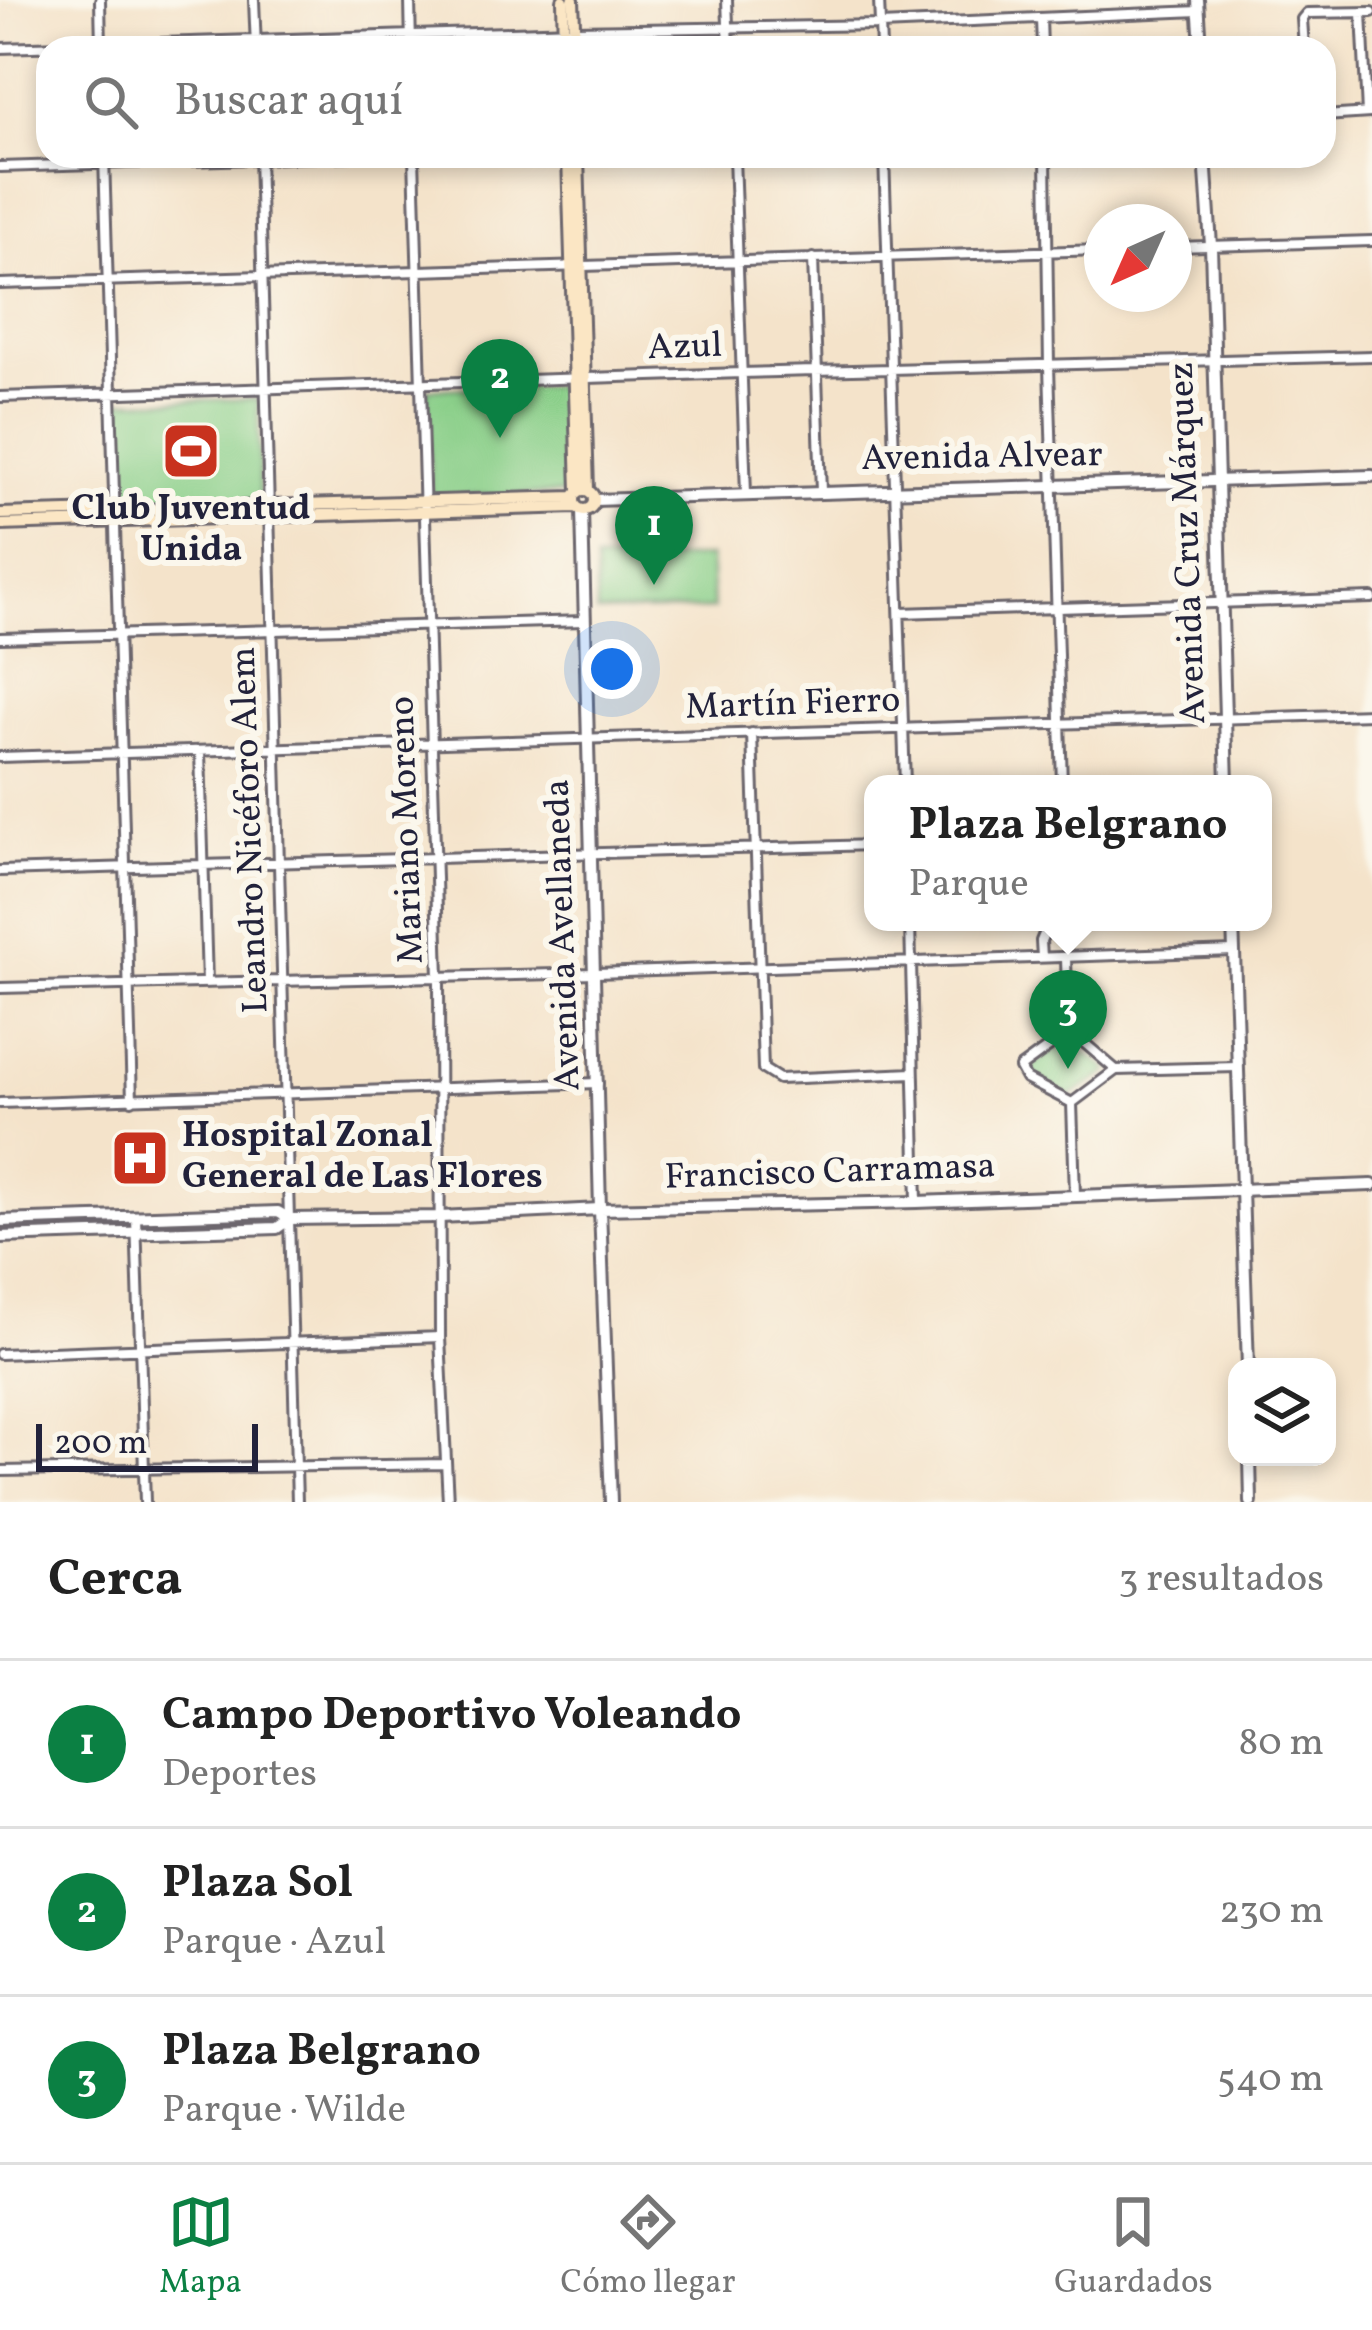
<!DOCTYPE html>
<html lang="es">
<meta charset="utf-8">
<style>
body{margin:0;font-family:Vollkorn,serif;background:#f2f2f2;color:#222}
.controls{position:absolute;right:36px;bottom:36px;display:grid;overflow:hidden;border-radius:24px;box-shadow:0 6px 18px #0003}
.controls button{width:108px;height:108px;display:grid;place-items:center;padding:0;border:0;border-bottom:3px solid #e0e0e0;background:#fff;color:#222;font:60px sans-serif}
.compass{position:absolute;left:1084px;top:204px;width:108px;height:108px;border-radius:50%;background:#fff;box-shadow:0 6px 18px #0003;rotate:225deg}
.scale{position:absolute;left:36px;bottom:30px;width:222px;box-sizing:border-box;padding-left:12px;border:6px solid #22223b;border-top:0;font-size:33px;line-height:42px;white-space:nowrap;color:#22223b;-webkit-text-stroke:9px #fbf7ec;paint-order:stroke}
.you{position:absolute;left:612px;top:669px;width:42px;height:42px;margin:-30px;border:9px solid #fff;border-radius:50%;background:#1a73e8;box-shadow:0 0 0 18px #1a73e833}
.badge{display:grid;place-items:center;width:78px;height:78px;border-radius:50%;background:#0b8043;color:#fff;font-size:39px;font-weight:700}
.pin{position:absolute;translate:-50% -99px;filter:drop-shadow(0 3px 6px #0008)}
.pin::after{content:'';position:absolute;top:63px;width:42px;height:36px;background:inherit;clip-path:polygon(0 0,100% 0,50% 100%)}
.popup{position:absolute;left:864px;top:775px;width:408px;height:156px;box-sizing:border-box;display:grid;place-content:center;border-radius:24px;background:#fff;filter:drop-shadow(0 3px 9px #0005);font-size:39px;white-space:nowrap;color:#767676}
.popup b{font-size:45px;color:#222}
.popup::after{content:'';position:absolute;left:50%;top:100%;margin-left:-24px;border:24px solid transparent;border-top-color:#fff}
.list{margin:0;padding:0;list-style:none}
h2{display:flex;justify-content:space-between;align-items:center;height:156px;margin:0;padding:0 48px;font-size:51px}
h2 small{font-size:39px;font-weight:400;color:#767676}
.list li{display:grid;grid-template-columns:78px 1fr auto;gap:36px;align-items:center;box-sizing:border-box;height:168px;padding:0 48px;border-top:3px solid #e0e0e0}
.list b{display:block;font-size:45px;white-space:nowrap}
.list p{margin:0;font-size:39px;white-space:nowrap;color:#767676}
.list em{font-size:39px;font-style:normal;color:#767676}
.icon{flex:none;width:66px;height:66px;fill:none;stroke:currentColor;stroke-width:2;stroke-linecap:round;stroke-linejoin:round}
.map{position:relative;flex:none;width:1372px;height:1502px;overflow:hidden}
.search{position:absolute;background:#fff;box-shadow:0 6px 18px #0003;left:36px;right:36px;top:36px;height:132px;display:flex;align-items:center;gap:30px;box-sizing:border-box;padding:0 42px;border-radius:36px;color:#767676;font-size:45px}
.sheet{height:660px;background:#fff}
nav{display:flex;justify-content:space-around;align-items:center;box-sizing:border-box;height:168px;border-top:3px solid #e0e0e0;background:#fff;font-size:33px;color:#767676}
nav a{display:grid;justify-items:center;gap:6px}
nav .on{color:#0b8043}
.map>svg:first-child{display:block}
.green{fill:#8acf89;stroke:#567862;stroke-width:3}
.lines{fill:none;stroke-linecap:round;stroke-linejoin:round}
.minor-casing{stroke:#6c666d;stroke-width:14}
.tertiary-casing{stroke:#6c666d;stroke-width:16}
.secondary-casing{stroke:#6c666d;stroke-width:16}
.minor{stroke:#fff;stroke-width:8}
.tertiary{stroke:#fff;stroke-width:10}
.secondary{stroke:#fbe6c4;stroke-width:10}
.labels{text-anchor:middle;dominant-baseline:central;stroke-width:12;stroke-linejoin:round;paint-order:stroke}
.street-label{font-size:36px;fill:#22223b;stroke:#fbf7ec}
.poi-label{font-size:36px;font-weight:bold;fill:#22223b;stroke:#fbf7ec}
</style>
<div class="map">
<svg width="1372" height="1502" viewBox="0 0 1372 1502">
<rect width="100%" height="100%" fill="#fbf7ec"/>
<filter id="ink" filterUnits="userSpaceOnUse"><feTurbulence type="fractalNoise" baseFrequency=".00833" numOctaves="2"/><feDisplacementMap in="SourceGraphic" scale="24" xChannelSelector="R" yChannelSelector="G"/><feConvolveMatrix kernelMatrix="1 2 1 2 8 2 1 2 1" color-interpolation-filters="sRGB"/></filter>
<filter id="wash" filterUnits="userSpaceOnUse"><feTurbulence type="fractalNoise" baseFrequency=".004" numOctaves="4" result="noise"/><feDisplacementMap in="SourceGraphic" scale="48" xChannelSelector="R" yChannelSelector="G"/><feGaussianBlur stdDeviation="2.7" result="paint"/><feColorMatrix in="noise" values="0 0 0 0 0 0 0 0 0 0 0 0 0 0 0 0 0 1.4 0 .05"/><feComposite in="paint" operator="in"/></filter>
<g filter="url(#wash)">
<rect width="100%" height="100%" fill="#f4e3ca"/>
<path class="green" d="M 569,386 L 573,487 L 564,494 L 431,496 L 427,389 Z
M 258,399 L 260,500 L 124,503 L 121,401 Z
M 710,557 L 713,609 L 597,613 L 595,561 Z
M 1069,1041 L 1109,1070 L 1108,1073 L 1071,1096 L 1067,1096 L 1028,1073 L 1028,1068 Z
M 275,1218 L 275,1225 L 144,1229 L 144,1222 Z
M 124,1222 L 124,1230 L 0,1233 L 0,1226 Z"/>
</g>
<g filter="url(#ink)">
<g class="lines">
<g class="minor-casing">
<path id="minor" d="M 100,0 L 101,47
M 254,0 L 256,48
M 410,0 L 411,48
M 727,0 L 729,48
M 879,0 L 881,48
M 1362,13 L 1367,113
M 1041,18 L 1042,48
M 0,48 L 574,30 L 880,25 L 1199,11
M 1304,48 L 1302,19 L 1307,13 L 1372,12
M 1324,116 L 1370,113
M 104,156 L 132,1100
M 259,156 L 297,1502
M 414,156 L 439,977 L 440,1337 L 448,1502
M 734,156 L 746,494
M 884,156 L 905,784
M 1046,156 L 1049,366 L 1062,784
M 0,167 L 353,156
M 1174,247 L 1372,241
M 813,258 L 821,492
M 0,284 L 1102,250
M 0,397 L 742,373 L 1372,356
M 900,613 L 1372,598
M 0,638 L 585,621
M 752,733 L 763,1069 L 779,1079 L 913,1073
M 200,751 L 207,983
M 0,757 L 1372,714
M 0,871 L 873,845
M 910,922 L 917,1202
M 1042,957 L 1041,941 L 1049,922
M 1066,957 L 1068,1033 L 1075,1035 L 1116,1070 L 1072,1103 L 1075,1195
M 0,988 L 596,973 L 1234,951
M 1068,1033 L 1020,1068 L 1026,1079 L 1072,1103
M 1116,1070 L 1237,1067
M 0,1103 L 598,1083
M 136,1217 L 145,1502
M 0,1354 L 440,1337
M 0,1471 L 446,1464"/>
</g>
<g class="tertiary-casing">
<path id="tertiary" d="M 1198,0 L 1201,48
M 1205,156 L 1211,246 L 1227,784
M 594,500 L 1372,476
M 582,510 L 600,1209 L 611,1502
M 1233,922 L 1248,1367
M 0,1221 L 278,1212 L 290,1219 L 440,1217 L 600,1209 L 917,1202 L 1372,1185
M 0,1237 L 277,1228 L 290,1219
M 1250,1457 L 1251,1502"/>
</g>
<g class="secondary-casing">
<path id="secondary" d="M 563,0 L 564,48
M 573,0 L 575,48
M 568,156 L 578,491
M 578,156 L 588,490
M574 500a10 10 0 1 1 20 0a10 10 0 1 1-20 0Z
M 0,514 L 574,497
M 0,525 L 576,507"/>
</g>
<use href="#minor" class="minor"/>
<use href="#tertiary" class="tertiary"/>
<use href="#secondary" class="secondary"/>
</g>
</g>
<defs>
<g id="stadium-square" transform="scale(3)"><rect x="-9" y="-9" width="18" height="18" rx="4" fill="#c8321e" stroke="#fbf7ec"/><path d="M0-5a6.5 5 0 1 0 0 10a6.5 5 0 1 0 0-10ZM-3.5-1.8h7v3.6h-7Z" fill="#fff"/></g>
<g id="hospital-square" transform="scale(3)"><rect x="-9" y="-9" width="18" height="18" rx="4" fill="#c8321e" stroke="#fbf7ec"/><path d="M-5-5h3v3.5h4V-5h3V5h-3V1.5h-4V5h-3Z" fill="#fff"/></g>
</defs>
<g fill-rule="evenodd">
<use href="#stadium-square" x="191" y="451"/>
<use href="#hospital-square" x="140" y="1158"/>
</g>
<g class="labels">
<g class="street-label">
<text transform="translate(685 348) rotate(-2)">Azul</text>
<text transform="translate(982 458) rotate(-1)">Avenida Alvear</text>
<text transform="translate(1189 543) rotate(-92)">Avenida Cruz Márquez</text>
<text transform="translate(793 705) rotate(-2)">Martín Fierro</text>
<text transform="translate(251 830) rotate(-92)">Leandro Nicéforo Alem</text>
<text transform="translate(408 830) rotate(-92)">Mariano Moreno</text>
<text transform="translate(564 935) rotate(-92)">Avenida Avellaneda</text>
<text transform="translate(830 1173) rotate(-2)">Francisco Carramasa</text>
</g>
<g class="poi-label">
<text x="191" y="510">Club Juventud<tspan x="191" dy="41">Unida</tspan></text>
<text x="182" y="1137" text-anchor="start">Hospital Zonal<tspan x="182" dy="41">General de Las Flores</tspan></text>
</g>
</g>
</svg>
<div class="controls">
<button><svg class="icon" aria-label="layers" viewBox="0 0 24 24"><path d="M12 4l9 5-9 5-9-5zM3 14l9 5 9-5"/></svg></button>
</div>
<svg class="compass" viewBox="-18 -18 36 36"><path d="M0-13l5 13h-10z" fill="#e53935"/><path d="M0 13l5-13h-10z" fill="#767676"/></svg>
<div class="scale">200 m</div>
<div class="you"></div>
<div class="pin badge" style="left:654px;top:585px">1</div>
<div class="pin badge" style="left:500px;top:438px">2</div>
<div class="pin badge" style="left:1068px;top:1069px">3</div>
<div class="popup"><b>Plaza Belgrano</b>Parque</div>
<div class="search"><svg class="icon" aria-label="search" viewBox="0 0 24 24"><circle cx="10" cy="10" r="6"/><path d="M15 15l6 6"/></svg>Buscar aquí</div>
</div>
<section class="sheet">
<h2>Cerca<small>3 resultados</small></h2>
<ul class="list">
<li><span class="badge">1</span><div><b>Campo Deportivo Voleando</b><p>Deportes</p></div><em>80 m</em></li>
<li><span class="badge">2</span><div><b>Plaza Sol</b><p>Parque · Azul</p></div><em>230 m</em></li>
<li><span class="badge">3</span><div><b>Plaza Belgrano</b><p>Parque · Wilde</p></div><em>540 m</em></li>
</ul>
</section>
<nav>
<a class="on"><svg class="icon" aria-label="map" viewBox="0 0 24 24"><path d="M3 6l6-2 6 2 6-2v14l-6 2-6-2-6 2zM9 4v14M15 6v14"/></svg>Mapa</a>
<a><svg class="icon" aria-label="directions" viewBox="0 0 24 24"><path d="M12 3l9 9-9 9-9-9zM9 14v-3h6M13 9l2 2-2 2"/></svg>Cómo llegar</a>
<a><svg class="icon" aria-label="saved" viewBox="0 0 24 24"><path d="M7 4h10v16l-5-4-5 4z"/></svg>Guardados</a>
</nav>
